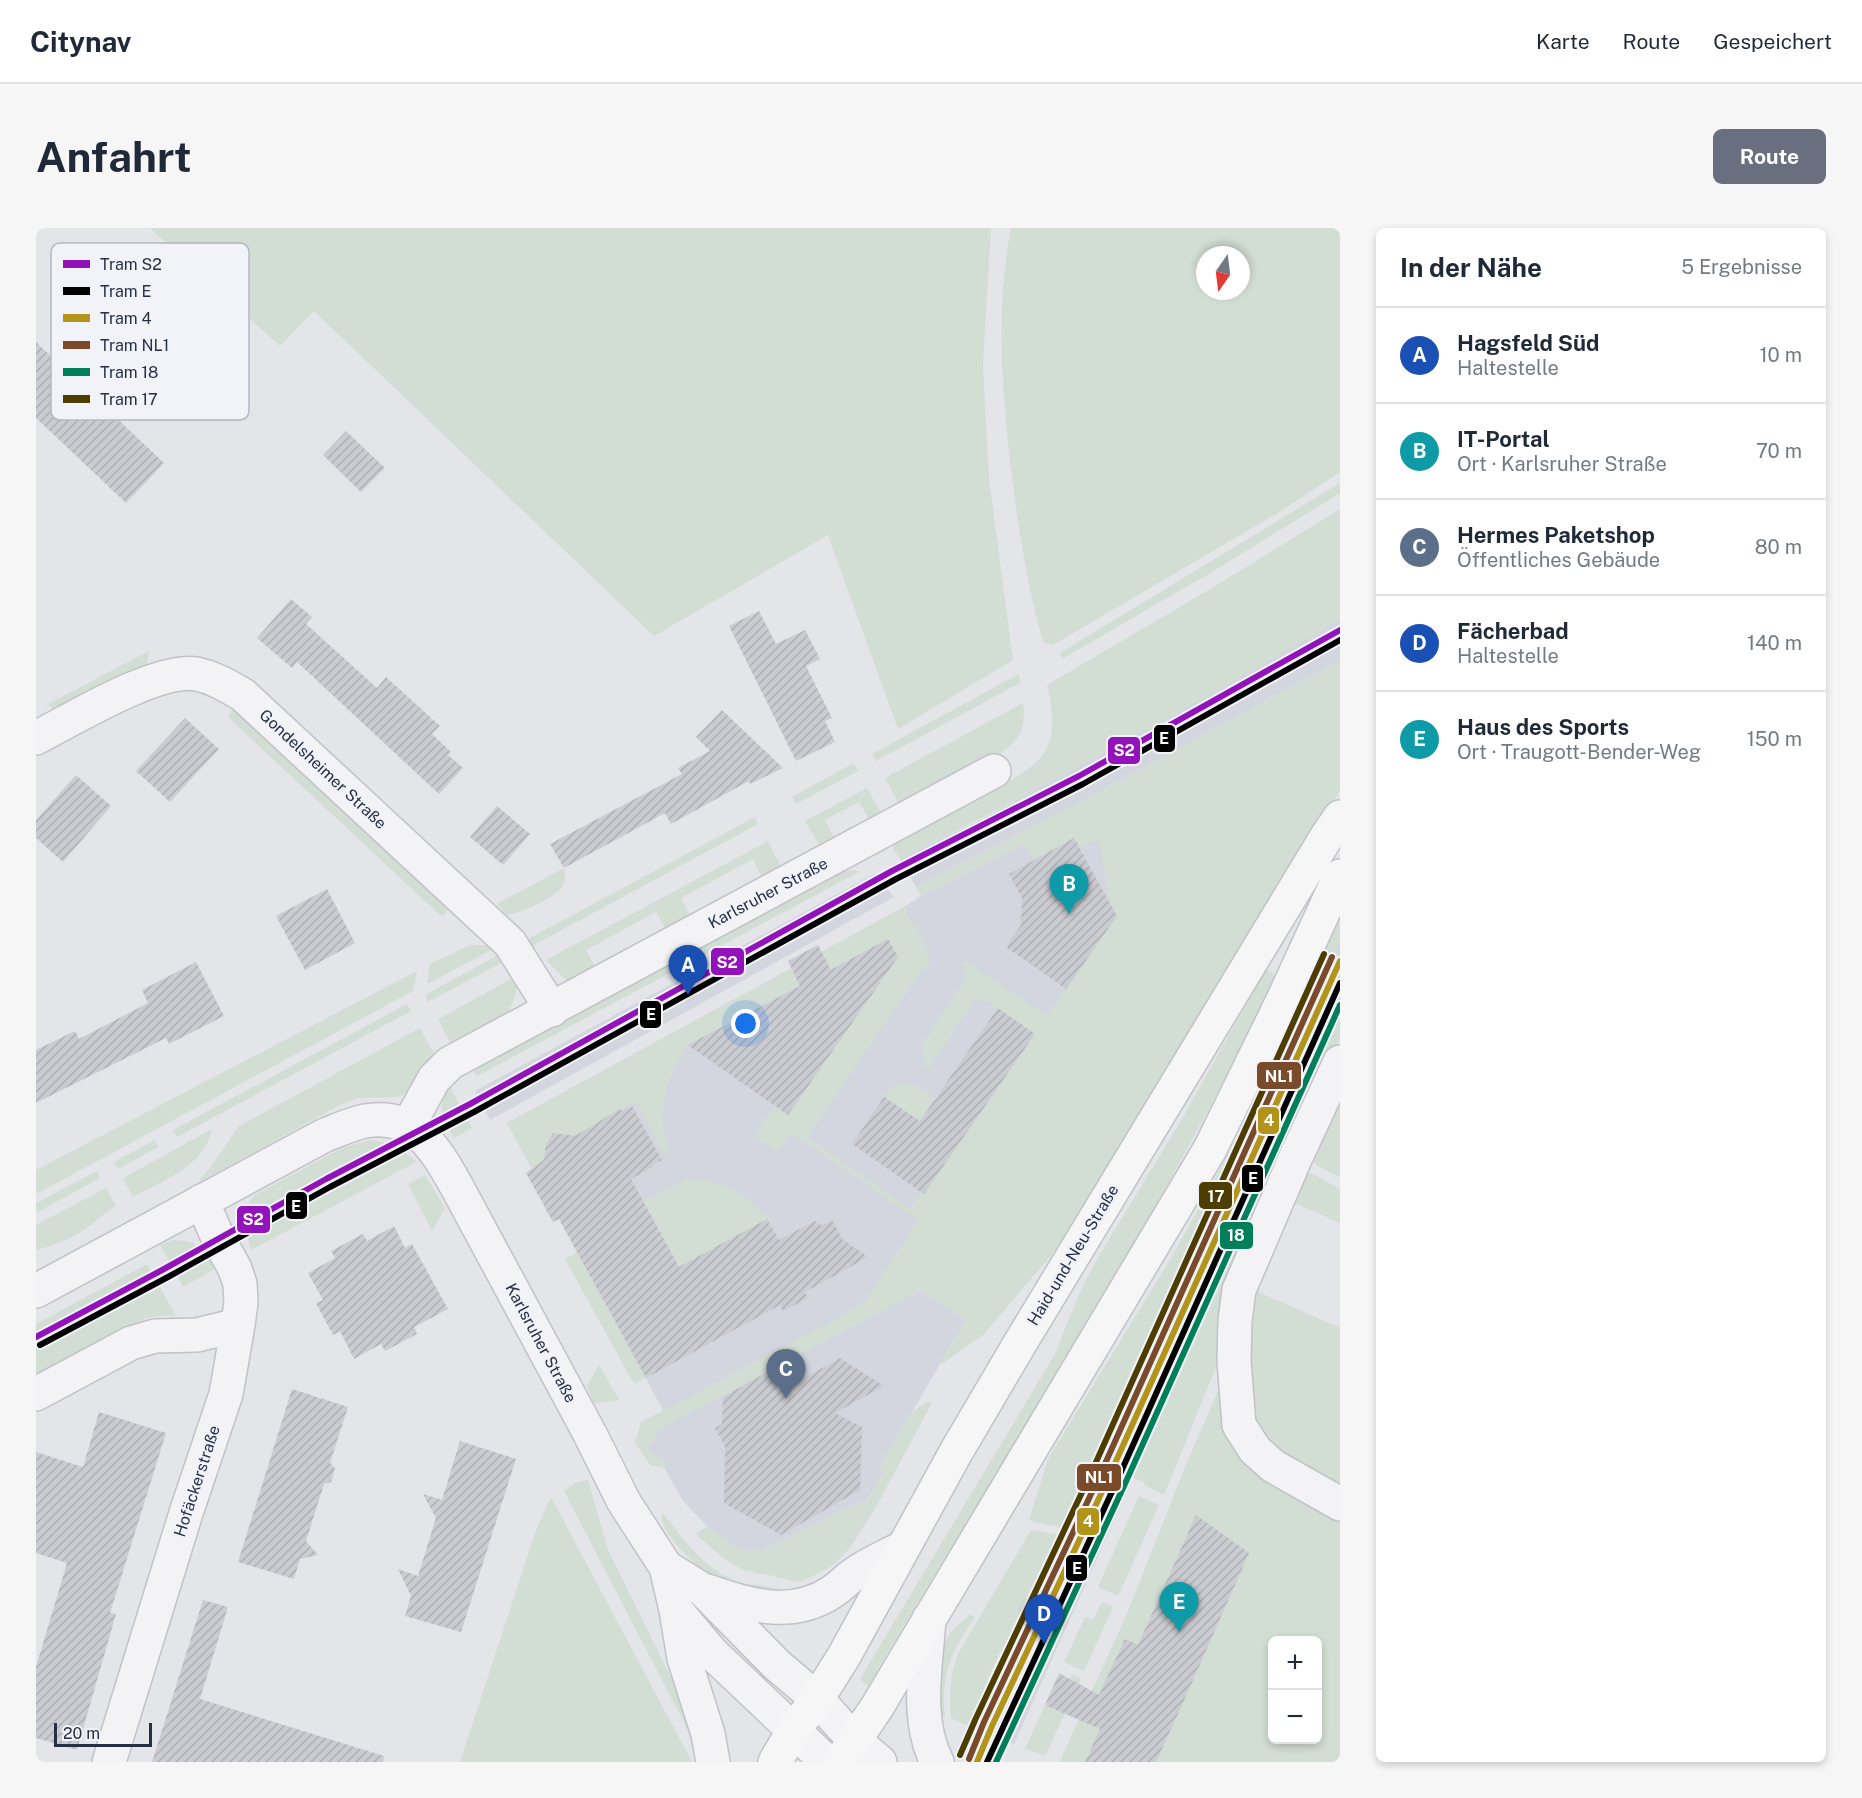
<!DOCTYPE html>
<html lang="de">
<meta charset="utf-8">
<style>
body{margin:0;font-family:"Public Sans",sans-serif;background:#f6f6f7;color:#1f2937}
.controls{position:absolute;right:18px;bottom:18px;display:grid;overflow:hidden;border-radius:9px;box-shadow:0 3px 9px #0003}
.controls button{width:54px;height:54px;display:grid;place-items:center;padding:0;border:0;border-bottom:2px solid #e0e1e3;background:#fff;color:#1f2937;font:30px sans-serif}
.compass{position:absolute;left:1160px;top:18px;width:54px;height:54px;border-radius:50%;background:#fff;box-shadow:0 3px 9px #0003;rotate:194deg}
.scale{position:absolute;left:18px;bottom:15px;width:98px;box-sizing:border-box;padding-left:6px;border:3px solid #272f45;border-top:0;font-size:16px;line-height:21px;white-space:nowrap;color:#272f45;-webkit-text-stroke:4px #f1f3f8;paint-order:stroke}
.you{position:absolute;left:710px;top:796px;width:21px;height:21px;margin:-15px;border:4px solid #fff;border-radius:50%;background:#1a73e8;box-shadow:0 0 0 9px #1a73e833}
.badge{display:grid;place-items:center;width:39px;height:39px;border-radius:50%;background:#696f7e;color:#fff;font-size:20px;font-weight:700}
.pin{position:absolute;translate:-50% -50px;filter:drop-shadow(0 2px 3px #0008)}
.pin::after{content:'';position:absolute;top:32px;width:21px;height:18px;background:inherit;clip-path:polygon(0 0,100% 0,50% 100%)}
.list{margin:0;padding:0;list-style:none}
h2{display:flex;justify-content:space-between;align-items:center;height:78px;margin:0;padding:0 24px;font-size:26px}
h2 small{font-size:20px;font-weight:400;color:#747a83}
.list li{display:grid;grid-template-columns:39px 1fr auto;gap:18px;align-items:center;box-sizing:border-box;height:96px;padding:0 24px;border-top:2px solid #e0e1e3}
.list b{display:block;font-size:22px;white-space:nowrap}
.list p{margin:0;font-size:20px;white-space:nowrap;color:#747a83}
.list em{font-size:20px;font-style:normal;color:#747a83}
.map{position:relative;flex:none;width:1304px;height:1534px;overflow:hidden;border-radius:9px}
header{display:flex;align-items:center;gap:36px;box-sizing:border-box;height:84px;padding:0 30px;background:#fff;border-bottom:2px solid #e0e1e3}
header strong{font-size:28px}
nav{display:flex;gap:33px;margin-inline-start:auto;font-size:21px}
.intro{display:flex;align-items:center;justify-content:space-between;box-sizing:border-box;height:144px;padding:0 36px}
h1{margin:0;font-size:42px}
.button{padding:15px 27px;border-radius:9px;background:#696f7e;color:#fff;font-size:21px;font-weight:700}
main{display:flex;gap:36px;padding:0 36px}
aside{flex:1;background:#fff;border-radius:9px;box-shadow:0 3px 9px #0003}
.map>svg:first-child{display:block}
.built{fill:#d3d6de}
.green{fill:#d2ddd3;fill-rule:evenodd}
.building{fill:url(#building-hatch)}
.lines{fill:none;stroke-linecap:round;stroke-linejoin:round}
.minor-casing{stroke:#c0c2c7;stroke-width:36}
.tertiary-casing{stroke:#c0c2c7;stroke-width:36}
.primary-casing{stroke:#bfc2c7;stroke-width:36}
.minor{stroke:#f3f3f5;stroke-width:33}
.tertiary{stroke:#f3f3f5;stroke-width:33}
.primary{stroke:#f6f6f7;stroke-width:33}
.tram-1-casing{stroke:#f1f3f8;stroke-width:10}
.tram-2-casing{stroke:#f1f3f8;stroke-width:10}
.tram-3-casing{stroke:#f1f3f8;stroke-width:10}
.tram-4-casing{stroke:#f1f3f8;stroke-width:10}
.tram-5-casing{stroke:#f1f3f8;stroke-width:10}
.tram-6-casing{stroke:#f1f3f8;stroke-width:10}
.tram-1{stroke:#9313ba;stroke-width:6}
.tram-2{stroke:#000;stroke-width:6}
.tram-3{stroke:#b3941b;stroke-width:6}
.tram-4{stroke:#7a4b2a;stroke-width:6}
.tram-5{stroke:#00805a;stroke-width:6}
.tram-6{stroke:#4d3d00;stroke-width:6}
.labels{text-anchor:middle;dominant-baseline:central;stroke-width:6;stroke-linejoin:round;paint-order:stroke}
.street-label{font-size:16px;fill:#272f45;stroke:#f1f3f8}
.key{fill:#f1f3f8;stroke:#b4b8c2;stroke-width:1.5}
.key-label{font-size:16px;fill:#272f45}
.line-badge{stroke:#f1f3f8;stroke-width:2}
.badge-label{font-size:16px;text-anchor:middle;font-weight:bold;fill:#fff}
</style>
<header>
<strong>Citynav</strong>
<nav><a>Karte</a><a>Route</a><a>Gespeichert</a></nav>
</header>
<div class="intro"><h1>Anfahrt</h1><a class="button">Route</a></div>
<main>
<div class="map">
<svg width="1304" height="1534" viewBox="0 0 1304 1534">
<defs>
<pattern id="building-hatch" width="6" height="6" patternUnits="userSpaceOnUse" patternTransform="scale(1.5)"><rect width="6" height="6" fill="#caccd1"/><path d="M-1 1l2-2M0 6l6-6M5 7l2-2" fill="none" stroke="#aeb0b5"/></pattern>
</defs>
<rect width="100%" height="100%" fill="#e3e5e9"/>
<path class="built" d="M 1304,391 L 1304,432 L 1071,560 L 880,659 L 864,630 L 936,596 L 1060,529 Z
M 1072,579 L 1096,688 L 842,1084 L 885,1062 L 930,1092 L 843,1240 L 849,1243 L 828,1277 L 823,1274 L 727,1322 L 705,1323 L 671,1298 L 648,1274 L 628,1240 L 630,1234 L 611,1222 L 622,1202 L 634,1195 L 471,895 L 868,679 L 885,668 L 988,615 L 993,624 Z
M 838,646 L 858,669 L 454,892 L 439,863 Z
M 1304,712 L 1304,788 L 978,1516 L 947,1504 L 1069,1239 L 1067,1238 Z"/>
<path class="green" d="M 114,0 L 955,0 L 947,137 L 953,251 L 977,432 L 862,501 L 792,307 L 618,408 L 278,83 L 244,118 Z
M 975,0 L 1304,0 L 1304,244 L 1240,286 L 1017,417 L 1007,414 C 992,360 983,305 976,249 C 966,167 959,82 975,0 ZM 1169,27 L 1205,27 L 1205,63 L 1169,63 Z
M 1304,255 L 1304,265 L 1176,344 L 1026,431 L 1024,425 Z
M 1304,281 L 1304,391 C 1161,476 1014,558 864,630 L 857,621 L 858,616 C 885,601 913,586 940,571 C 962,559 993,546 1008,525 C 1021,508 1016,476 1011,457 L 1181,357 Z
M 113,423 L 110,439 L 20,484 L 12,476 Z
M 1304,432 L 1304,562 L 1022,1019 L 947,1107 L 906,1136 L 904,1134 L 930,1092 L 885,1062 L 622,1202 L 611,1221 L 630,1234 L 628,1240 L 614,1237 L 599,1215 L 605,1194 L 811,1085 L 831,1071 L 882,992 L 756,905 L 742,924 L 718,908 L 739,878 L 751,886 L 862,729 L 852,711 L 652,817 C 635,838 624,872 627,899 C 628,907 632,915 634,923 L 628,926 L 600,873 L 535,911 L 529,906 L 517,907 L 510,916 L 513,928 L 496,941 L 471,895 L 868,679 L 892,723 L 895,737 L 887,740 L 771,909 L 874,981 L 885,965 L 888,966 L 999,806 L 948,771 L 939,773 L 895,836 L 897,844 C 887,836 884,828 886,816 L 932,748 L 925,734 L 929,733 L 1011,788 L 1081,688 L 1073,673 L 1063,610 L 1044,620 L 1038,611 L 998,633 L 988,615 L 885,668 L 880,659 L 1071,560 Z
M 983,446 L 984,455 L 840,533 L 836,526 Z
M 987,475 C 989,485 988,498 983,507 C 971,531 890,564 864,578 L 849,550 Z
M 200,478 L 412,680 L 408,687 L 404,687 L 194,491 L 192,487 Z
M 818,535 L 822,543 L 760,576 L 756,569 Z
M 831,560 L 846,587 L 834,593 L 823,574 L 789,592 L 799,612 L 785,620 L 769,593 Z
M 719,589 L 722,596 L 496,718 L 490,712 Z
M 732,613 L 746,641 L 727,651 L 717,631 L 645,670 L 655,690 L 631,703 L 620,684 L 550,722 L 561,742 L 533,755 L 510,732 Z
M 528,640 C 529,647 530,653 526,659 C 519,669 481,688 470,686 L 461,676 Z
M 818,642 L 823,644 L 441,848 L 436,840 L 772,658 L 805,644 Z
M 1304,680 L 1304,712 L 1067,1238 L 1059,1235 L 1029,1300 L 1001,1295 L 993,1292 L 1012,1231 L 1134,1032 L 1215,885 Z
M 434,717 L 450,717 L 457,721 L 391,756 L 394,736 Z
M 462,727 L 469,733 L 392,774 L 389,767 Z
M 1230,741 L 1239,747 C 1125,993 969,1224 832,1458 L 824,1451 L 1019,1126 L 1041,1071 L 1057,1038 L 1146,891 Z
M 381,743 L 377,763 L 0,966 L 0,942 Z
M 481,748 C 483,793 450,800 416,818 L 402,791 Z
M 371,776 L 375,783 L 141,909 L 137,902 Z
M 1304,788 L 1304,809 L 1195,1055 L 1187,1122 L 1128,1267 L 1108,1257 L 1109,1255 L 1097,1249 Z
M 384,800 L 399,828 L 373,862 L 363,869 L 322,870 L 302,878 L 165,953 L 164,951 L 174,940 L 203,898 Z
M 867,855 L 882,858 L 900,870 L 884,893 L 848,869 L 855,860 Z
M 413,857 L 436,900 L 418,910 C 406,893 401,875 413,857 Z
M 1304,867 L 1304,949 L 1280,937 L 1275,929 Z
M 176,901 C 169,938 126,953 97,969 L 87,950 Z
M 119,912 L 122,919 L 82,941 L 78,934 Z
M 334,912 C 354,914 365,920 380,934 L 215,1022 L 206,992 L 209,980 L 219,967 L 306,920 Z
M 61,943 L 64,950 L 0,985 L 0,975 Z
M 1268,945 L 1277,946 L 1304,961 L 1304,995 L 1254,973 Z
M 389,947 L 409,980 L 396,1003 L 372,956 Z
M 650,951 C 684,952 710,965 731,991 L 643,1039 L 608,974 Z
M 70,960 L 80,978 C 68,984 60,994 49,1001 C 33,1012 18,1017 0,1022 L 0,997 Z
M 137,1012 C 158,1013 173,1019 179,1041 L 147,1059 L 124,1017 Z
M 541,1024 L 610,1150 L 598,1156 L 529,1031 Z
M 111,1036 L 140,1088 L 131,1087 L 110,1090 L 0,1149 L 0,1096 Z
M 1218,1062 L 1304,1100 L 1304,1534 L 1025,1534 L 1026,1528 L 1091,1386 L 1151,1234 L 1182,1163 L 1216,1174 L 1212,1126 ZM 1236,1412 L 1282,1412 L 1282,1512 L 1236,1512 Z
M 563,1137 L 583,1172 L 558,1175 L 551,1158 Z
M 890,1174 L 896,1175 L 840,1279 L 816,1317 L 799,1336 L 787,1343 L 764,1354 L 707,1342 L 687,1330 L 660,1306 L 671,1298 L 705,1323 L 727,1322 L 823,1274 L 829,1277 L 848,1244 L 843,1240 L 874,1186 Z
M 552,1252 L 572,1322 L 653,1486 L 661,1516 L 654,1506 L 528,1263 L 539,1255 Z
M 1103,1268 L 1123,1277 L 1082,1368 L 1062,1359 Z
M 515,1269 L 656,1534 L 424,1534 L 499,1305 Z
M 628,1286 C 647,1312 671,1344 703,1354 C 715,1358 732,1356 743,1363 L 737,1369 C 718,1363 697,1358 679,1349 C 663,1342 623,1305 626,1287 Z
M 995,1302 L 1026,1307 L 972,1425 L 965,1422 L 951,1453 L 957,1457 L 937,1500 L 915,1490 C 913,1467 914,1447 922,1426 Z
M 1066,1374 L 1077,1379 L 1048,1443 L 1028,1434 L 1049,1389 L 1057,1392 Z
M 934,1386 L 939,1389 C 916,1422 904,1447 909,1489 L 900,1486 C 901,1463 899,1437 908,1415 C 913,1404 925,1395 934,1386 Z
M 1036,1446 L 1045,1450 L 1011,1524 L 1007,1527 L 989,1521 L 1009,1477 L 1020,1482 Z"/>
<path class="building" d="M 0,114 L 128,235 L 90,275 L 0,190 Z
M 310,203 L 349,240 L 325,264 L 287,227 Z
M 255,371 L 276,389 L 270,396 L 341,460 L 350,449 L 404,498 L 396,506 L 415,524 L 412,527 L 427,540 L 403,566 L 261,434 L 256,440 L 221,410 Z
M 723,383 L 740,416 L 769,402 L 784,431 L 770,438 L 796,490 L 789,493 L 799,514 L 760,533 L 693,398 Z
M 686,482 L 747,540 L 714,556 L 713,553 L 635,596 L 629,585 L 528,640 L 514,616 L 646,546 L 642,540 L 674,523 L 660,509 Z
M 149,490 L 183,521 L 134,574 L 100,543 Z
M 40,547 L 75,578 L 27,634 L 0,610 L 0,592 Z
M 461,578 L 494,606 L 467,637 L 434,609 Z
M 1038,610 L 1081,688 L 1030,761 L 970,719 L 985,697 L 986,670 L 973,646 Z
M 291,661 L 319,715 L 269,742 L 240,688 Z
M 852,711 L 862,729 L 752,887 L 652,817 L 764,758 L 752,733 L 782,717 L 795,742 Z
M 160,734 L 188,788 L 133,816 L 130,810 L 0,875 L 0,822 L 39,803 L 43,811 L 112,775 L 106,762 Z
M 962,780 L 999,806 L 888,966 L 816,916 L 848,869 L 884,893 Z
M 596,878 L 626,932 L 616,937 L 617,939 L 595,951 L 643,1039 L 731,991 L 743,1012 L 779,993 L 786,998 L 796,992 L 806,1011 L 832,1029 L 769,1064 L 772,1070 L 747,1083 L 744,1077 L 610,1150 L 523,991 L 517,994 L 490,945 L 508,932 L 510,916 L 517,905 L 539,908 L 584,881 L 586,883 Z
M 358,998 L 369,1020 L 376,1016 L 412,1081 L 378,1099 L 381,1106 L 349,1123 L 345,1116 L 318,1131 L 304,1103 L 297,1107 L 280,1075 L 287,1072 L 272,1045 L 299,1030 L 295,1023 L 327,1006 L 331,1013 Z
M 804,1130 L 848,1158 L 799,1185 L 826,1199 L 824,1262 L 745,1307 L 688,1275 L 689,1219 L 679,1200 L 686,1196 L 687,1169 L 742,1138 L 763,1153 Z
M 256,1161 L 312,1179 L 294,1235 L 299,1240 L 295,1254 L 288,1256 L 270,1313 L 282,1327 L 264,1331 L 258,1351 L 202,1334 Z
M 63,1184 L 130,1205 L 74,1385 L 80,1386 L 41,1522 L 0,1510 L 0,1439 L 31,1335 L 0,1325 L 0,1224 L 47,1239 Z
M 424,1213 L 480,1231 L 425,1404 L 369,1388 L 375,1368 L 362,1341 L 382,1348 L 400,1290 L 387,1266 L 406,1272 Z
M 1160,1287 L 1213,1325 L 1154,1459 L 1120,1534 L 1049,1534 L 1064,1501 L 1009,1477 L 1023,1445 L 1063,1467 L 1089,1411 L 1102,1417 Z
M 167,1372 L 192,1379 L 164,1471 L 348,1528 L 347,1534 L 116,1534 Z"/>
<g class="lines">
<g class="minor-casing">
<path id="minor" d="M 0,510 C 37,491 122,439 161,446 C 179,450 192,458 207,467 L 474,715 L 516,782
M 1304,834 L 1259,931 L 1203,1062 L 1199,1093 L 1198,1133 L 1203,1197 L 1219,1222 L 1237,1238 L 1304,1276
M 372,898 L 398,851 L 414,835 L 958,543
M 0,1166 L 95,1115 L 119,1108 L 161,1107 L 202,1097
M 73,1534 L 150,1285 L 190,1166 L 202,1097 L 205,1074 L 204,1056 L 199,1041 L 182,1010 L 166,973"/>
</g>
<g class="tertiary-casing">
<path id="tertiary" d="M 0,1063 L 289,907 C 302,902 315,896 329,893 C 380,884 400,922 421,959 L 554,1206 L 588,1274 L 630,1339 L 640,1382 L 648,1430 L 672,1506 L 677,1534
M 630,1339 L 667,1362 L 741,1437 L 781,1471 L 818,1512 L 844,1534
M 671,1363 C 713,1377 755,1391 796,1364 C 804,1359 810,1352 817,1347 C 832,1336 851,1328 866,1320
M 640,1382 L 677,1426 L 791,1534
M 893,1391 C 890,1438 879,1491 901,1534"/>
</g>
<g class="primary-casing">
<path id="primary" d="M 739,1534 L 757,1503 L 781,1471 L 808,1428 L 920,1224 L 986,1112 L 1291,608 L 1304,589
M 804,1534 L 841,1479 L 1174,921 L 1247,772 L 1304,648"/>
</g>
<use href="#minor" class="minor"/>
<use href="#tertiary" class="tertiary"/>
<use href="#primary" class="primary"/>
<g class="tram-1-casing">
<path id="tram-1" d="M 0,1109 L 128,1041 L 290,951 L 434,876 L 856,643 L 1043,548 L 1304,402"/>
</g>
<g class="tram-2-casing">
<path id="tram-2" d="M 4,1117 L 132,1049 L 294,959 L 438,884 L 860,651 L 1047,556 L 1304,412
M 951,1534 L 1080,1255 L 1304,755"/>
</g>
<g class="tram-3-casing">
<path id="tram-3" d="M 941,1534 L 956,1498 L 1072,1251 L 1304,733"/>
</g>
<g class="tram-4-casing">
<path id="tram-4" d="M 933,1531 L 948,1494 L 1064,1247 L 1296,729"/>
</g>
<g class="tram-5-casing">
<path id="tram-5" d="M 960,1534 L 1088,1258 L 1304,777"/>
</g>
<g class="tram-6-casing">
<path id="tram-6" d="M 924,1527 L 940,1490 L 1056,1243 L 1288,726"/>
</g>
<use href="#tram-1" class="tram-1"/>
<use href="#tram-2" class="tram-2"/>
<use href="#tram-3" class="tram-3"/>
<use href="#tram-4" class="tram-4"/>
<use href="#tram-5" class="tram-5"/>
<use href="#tram-6" class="tram-6"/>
</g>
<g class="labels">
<g class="street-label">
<text transform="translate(287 541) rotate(43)">Gondelsheimer Straße</text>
<text transform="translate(732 665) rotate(-28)">Karlsruher Straße</text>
<text transform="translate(1037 1027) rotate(-59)">Haid-und-Neu-Straße</text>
<text transform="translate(505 1115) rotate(62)">Karlsruher Straße</text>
<text transform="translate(161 1253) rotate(-72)">Hofäckerstraße</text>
</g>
</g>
<rect x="15" y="15" width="198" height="177" rx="9" class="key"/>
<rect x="27" y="32" width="27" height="8" fill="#9313ba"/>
<rect x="27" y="59" width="27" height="8" fill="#000"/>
<rect x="27" y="86" width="27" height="8" fill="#b3941b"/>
<rect x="27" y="113" width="27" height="8" fill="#7a4b2a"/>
<rect x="27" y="140" width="27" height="8" fill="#00805a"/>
<rect x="27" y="167" width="27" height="8" fill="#4d3d00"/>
<g class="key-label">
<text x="64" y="42">Tram S2</text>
<text x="64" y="69">Tram E</text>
<text x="64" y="96">Tram 4</text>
<text x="64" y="123">Tram NL1</text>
<text x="64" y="150">Tram 18</text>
<text x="64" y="177">Tram 17</text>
</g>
<g class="line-badge">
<rect x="1117" y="496" width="23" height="29" rx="6" fill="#000"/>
<rect x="1071" y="508" width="34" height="29" rx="6" fill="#9313ba"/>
<rect x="674" y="719" width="35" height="29" rx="6" fill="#9313ba"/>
<rect x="603" y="772" width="23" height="29" rx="6" fill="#000"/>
<rect x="1220" y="833" width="46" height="29" rx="6" fill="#7a4b2a"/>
<rect x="1221" y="878" width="23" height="29" rx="6" fill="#b3941b"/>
<rect x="1205" y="936" width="23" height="29" rx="6" fill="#000"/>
<rect x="1162" y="953" width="35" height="29" rx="6" fill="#4d3d00"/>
<rect x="249" y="963" width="23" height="29" rx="6" fill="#000"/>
<rect x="200" y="977" width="35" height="29" rx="6" fill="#9313ba"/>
<rect x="1183" y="993" width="35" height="29" rx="6" fill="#00805a"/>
<rect x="1040" y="1235" width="46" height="29" rx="6" fill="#7a4b2a"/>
<rect x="1040" y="1279" width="24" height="29" rx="6" fill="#b3941b"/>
<rect x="1029" y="1326" width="23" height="28" rx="6" fill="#000"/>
</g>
<g class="badge-label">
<text x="1128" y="516">E</text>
<text x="1088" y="528">S2</text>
<text x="691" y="740">S2</text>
<text x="615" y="792">E</text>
<text x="1243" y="854">NL1</text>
<text x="1233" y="898">4</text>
<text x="1217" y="956">E</text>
<text x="1180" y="974">17</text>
<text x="260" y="984">E</text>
<text x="217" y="997">S2</text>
<text x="1200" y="1013">18</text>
<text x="1063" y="1255">NL1</text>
<text x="1052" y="1299">4</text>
<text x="1041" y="1346">E</text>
</g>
</svg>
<div class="controls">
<button>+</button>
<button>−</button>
</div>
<svg class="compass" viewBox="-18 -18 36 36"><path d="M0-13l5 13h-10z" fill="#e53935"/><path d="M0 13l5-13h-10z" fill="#747a83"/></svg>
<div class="scale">20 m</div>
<div class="you"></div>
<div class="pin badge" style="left:652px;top:767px;background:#1a4fb4">A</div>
<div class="pin badge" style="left:1033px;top:686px;background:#0f9aa8">B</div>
<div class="pin badge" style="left:750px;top:1171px;background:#5c6f8a">C</div>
<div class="pin badge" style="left:1008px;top:1416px;background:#1a4fb4">D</div>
<div class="pin badge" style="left:1143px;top:1404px;background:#0f9aa8">E</div>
</div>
<aside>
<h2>In der Nähe<small>5 Ergebnisse</small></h2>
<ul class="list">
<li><span class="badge" style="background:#1a4fb4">A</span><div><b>Hagsfeld Süd</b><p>Haltestelle</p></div><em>10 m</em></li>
<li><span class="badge" style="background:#0f9aa8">B</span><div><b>IT-Portal</b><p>Ort · Karlsruher Straße</p></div><em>70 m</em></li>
<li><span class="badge" style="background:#5c6f8a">C</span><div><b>Hermes Paketshop</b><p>Öffentliches Gebäude</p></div><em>80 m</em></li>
<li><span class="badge" style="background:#1a4fb4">D</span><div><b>Fächerbad</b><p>Haltestelle</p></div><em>140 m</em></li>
<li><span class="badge" style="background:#0f9aa8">E</span><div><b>Haus des Sports</b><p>Ort · Traugott-Bender-Weg</p></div><em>150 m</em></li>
</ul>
</aside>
</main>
